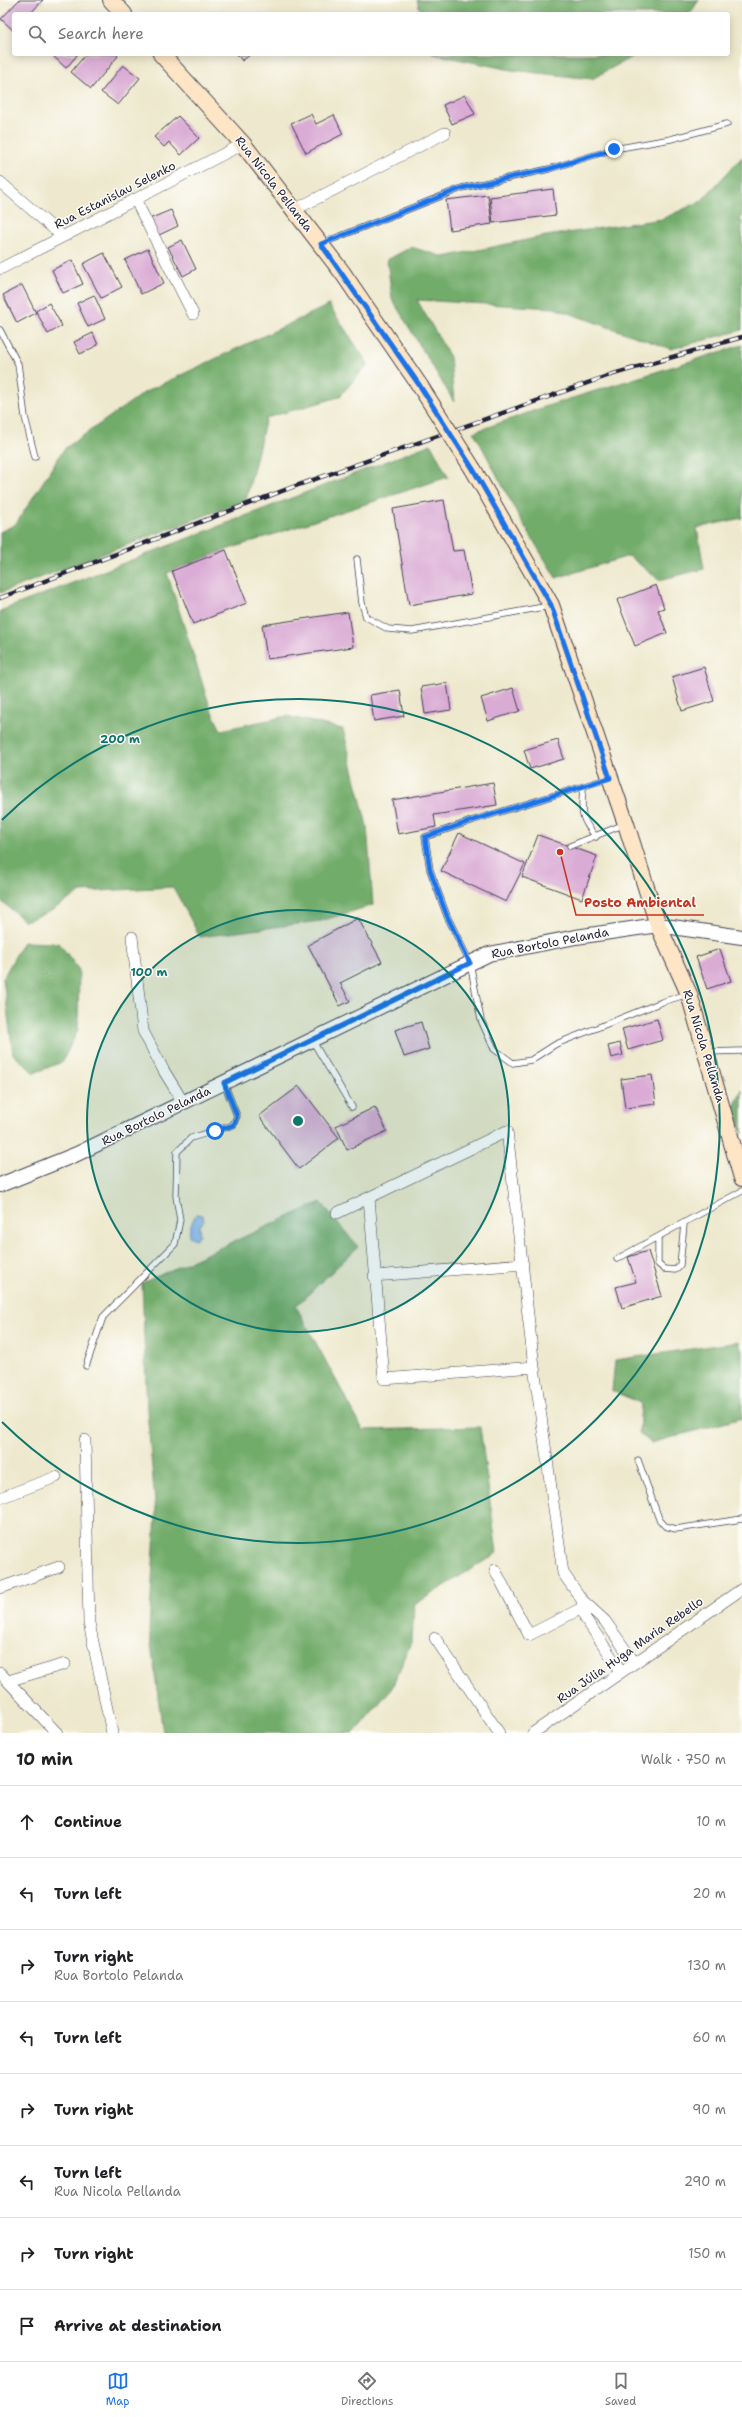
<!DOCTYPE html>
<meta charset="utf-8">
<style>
body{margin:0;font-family:"Shantell Sans",sans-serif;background:#f2f2f2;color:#202124}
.stop{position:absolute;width:12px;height:12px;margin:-9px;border:3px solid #1a73e8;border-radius:50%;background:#fff}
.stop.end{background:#1a73e8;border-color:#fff;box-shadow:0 1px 4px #0008}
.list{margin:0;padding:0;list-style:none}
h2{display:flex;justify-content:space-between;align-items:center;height:52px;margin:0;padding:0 16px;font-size:17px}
h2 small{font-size:13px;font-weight:400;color:#757577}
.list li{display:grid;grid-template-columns:26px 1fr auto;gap:12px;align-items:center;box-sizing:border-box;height:72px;padding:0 16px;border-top:1px solid #e0e0e0}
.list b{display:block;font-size:15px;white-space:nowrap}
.list p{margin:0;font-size:13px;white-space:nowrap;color:#757577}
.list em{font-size:13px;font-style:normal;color:#757577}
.icon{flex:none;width:22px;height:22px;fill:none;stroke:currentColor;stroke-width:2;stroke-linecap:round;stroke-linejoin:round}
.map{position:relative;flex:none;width:742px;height:1733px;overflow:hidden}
.search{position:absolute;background:#fff;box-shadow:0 2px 10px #0003;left:12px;right:12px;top:12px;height:44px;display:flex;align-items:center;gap:10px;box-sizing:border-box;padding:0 14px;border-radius:4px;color:#757577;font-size:15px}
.sheet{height:628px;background:#fff}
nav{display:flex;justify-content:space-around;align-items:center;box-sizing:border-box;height:56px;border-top:1px solid #e0e0e0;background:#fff;font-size:11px;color:#757577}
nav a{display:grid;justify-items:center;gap:2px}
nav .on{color:#1a73e8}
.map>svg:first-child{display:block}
.forest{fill:#72ac6a;stroke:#4a6752}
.water{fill:#89b8f4;stroke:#566d98}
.building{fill:#daacd5}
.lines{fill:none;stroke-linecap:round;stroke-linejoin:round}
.service-casing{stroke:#414051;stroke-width:7}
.minor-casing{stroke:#414051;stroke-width:12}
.tertiary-casing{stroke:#414051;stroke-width:16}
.secondary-casing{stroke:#414051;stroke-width:18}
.service{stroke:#fff;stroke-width:5.5}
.minor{stroke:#fff;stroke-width:11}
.tertiary{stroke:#fff;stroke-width:14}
.secondary{stroke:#fde5c5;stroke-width:16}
.rail-casing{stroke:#22223b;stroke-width:4.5}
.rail{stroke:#fdfcf7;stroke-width:3;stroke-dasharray:9;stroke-linecap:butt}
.secondary-bridge-casing{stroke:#414051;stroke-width:18;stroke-linecap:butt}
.secondary-bridge{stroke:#fde5c5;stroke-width:16}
.route{stroke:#1a73e8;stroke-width:5}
.ring{fill:none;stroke:#0f766e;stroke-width:2}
.labels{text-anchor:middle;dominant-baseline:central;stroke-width:3;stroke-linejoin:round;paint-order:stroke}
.street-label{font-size:12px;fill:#22223b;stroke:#fdfcf7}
.centre{fill:#0f766e;stroke:#fdfcf7;stroke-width:2}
.ring-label{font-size:12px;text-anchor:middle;font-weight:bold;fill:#0f766e;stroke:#fdfcf7;stroke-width:3;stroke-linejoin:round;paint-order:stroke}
.leader{fill:none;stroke:#c8321e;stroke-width:1.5}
.callout-dot{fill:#c8321e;stroke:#fdfcf7;stroke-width:1.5}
.callout-label{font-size:13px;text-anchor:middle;font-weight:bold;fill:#c8321e;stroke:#fdfcf7;stroke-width:3;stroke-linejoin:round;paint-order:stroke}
</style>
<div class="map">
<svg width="742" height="1733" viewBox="0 0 742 1733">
<rect width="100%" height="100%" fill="#fdfcf7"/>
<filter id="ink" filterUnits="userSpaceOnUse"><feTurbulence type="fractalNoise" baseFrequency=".025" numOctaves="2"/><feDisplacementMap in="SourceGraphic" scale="8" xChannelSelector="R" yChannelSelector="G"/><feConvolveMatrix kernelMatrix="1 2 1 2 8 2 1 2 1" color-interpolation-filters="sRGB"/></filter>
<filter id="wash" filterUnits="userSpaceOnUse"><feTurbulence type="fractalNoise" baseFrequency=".012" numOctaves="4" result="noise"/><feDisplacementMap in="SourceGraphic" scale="16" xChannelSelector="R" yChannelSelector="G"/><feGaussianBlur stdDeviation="0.9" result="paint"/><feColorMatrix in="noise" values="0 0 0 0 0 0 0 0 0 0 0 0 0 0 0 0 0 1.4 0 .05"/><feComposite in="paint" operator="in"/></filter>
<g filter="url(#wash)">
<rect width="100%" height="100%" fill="#eee9ce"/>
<path class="forest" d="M 417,0 L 699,0 L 690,14 L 421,14 Z
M 433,54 L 637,54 L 592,79 L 511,70 Z
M 742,157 L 742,217 L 739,221 L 742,221 L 742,330 L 671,349 L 554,308 L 417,300 L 450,357 L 454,402 L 392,299 L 387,260 L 411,247 L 444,257 L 546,236 L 662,219 L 701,201 Z
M 329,305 L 368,364 L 339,397 L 266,418 L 246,500 L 0,593 L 0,532 L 16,524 L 64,449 L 145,392 Z
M 742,345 L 742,518 L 697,528 L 704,569 L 659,580 L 629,556 L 556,578 L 518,515 L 474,432 L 547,406 Z
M 431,444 L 448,477 L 226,550 L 167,573 L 211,710 L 221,730 L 287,716 L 343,729 L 367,826 L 373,905 L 321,921 L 200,937 L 173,887 L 81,892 L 49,912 L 25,921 L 0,900 L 0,611 Z
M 23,942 L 59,943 L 79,970 L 78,1030 L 62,1062 L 34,1073 L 13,1054 L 3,978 Z
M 742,1090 L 742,1135 L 734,1107 Z
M 321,1202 L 358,1247 L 296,1306 L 363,1430 L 480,1427 L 497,1553 L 414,1605 L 412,1640 L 392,1688 L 354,1733 L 163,1733 L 149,1630 L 156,1514 L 147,1411 L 142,1283 Z
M 739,1342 L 742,1352 L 742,1418 L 651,1443 L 639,1433 L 641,1403 L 612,1391 L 615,1360 Z"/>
<path class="water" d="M 196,1214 L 203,1215 L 204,1220 L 199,1226 L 200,1235 L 195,1239 L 189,1236 L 190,1227 Z"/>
<g id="blocks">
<path class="building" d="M 19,0 L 43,0 L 30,14 L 14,14 L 14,31 L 1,19 Z
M 51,54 L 78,54 L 66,68 Z
M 86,54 L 116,54 L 118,56 L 91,89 L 71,72 Z
M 237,54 L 251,54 L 242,61 Z
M 123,65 L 140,78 L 118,105 L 101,92 Z
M 465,95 L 475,114 L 452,124 L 443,105 Z
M 311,114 L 316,124 L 334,115 L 343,134 L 306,153 L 291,123 Z
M 178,116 L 199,138 L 181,155 L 169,142 L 164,147 L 154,137 Z
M 553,189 L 556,215 L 493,223 L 490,197 Z
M 488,195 L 492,224 L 450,230 L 446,200 Z
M 171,210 L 178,226 L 157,236 L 149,219 Z
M 182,240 L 196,269 L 183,276 L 168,247 Z
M 148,249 L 164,283 L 141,294 L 125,260 Z
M 104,253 L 122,287 L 101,298 L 83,264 Z
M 72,260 L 83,284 L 63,293 L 52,270 Z
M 22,285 L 36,313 L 17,323 L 3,295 Z
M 94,295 L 105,319 L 88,327 L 77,303 Z
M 49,303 L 62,326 L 48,334 L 36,311 Z
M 93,333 L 98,345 L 80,354 L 74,342 Z
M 444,500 L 453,551 L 464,550 L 472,594 L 409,605 L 393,509 Z
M 226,550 L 247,603 L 193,624 L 172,571 Z
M 656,585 L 664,608 L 658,610 L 667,633 L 635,646 L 617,600 Z
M 348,612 L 353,647 L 267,659 L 262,625 Z
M 704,667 L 714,701 L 682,711 L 672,677 Z
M 447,683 L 451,710 L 425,714 L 421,687 Z
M 513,688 L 520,711 L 488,721 L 481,698 Z
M 400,690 L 404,716 L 374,721 L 370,695 Z
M 558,740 L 564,759 L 530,769 L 524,750 Z
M 493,783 L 497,805 L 434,815 L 436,827 L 398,834 L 392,800 Z
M 459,833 L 525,864 L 506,902 L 441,871 Z
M 538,835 L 597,856 L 582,899 L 522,877 Z
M 358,918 L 382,962 L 340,983 L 350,1001 L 340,1006 L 308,945 Z
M 720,949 L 731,981 L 707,989 L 696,957 Z
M 657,1019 L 663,1040 L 628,1050 L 622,1029 Z
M 421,1022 L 429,1049 L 404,1057 L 395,1030 Z
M 620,1043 L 623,1055 L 611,1058 L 608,1046 Z
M 652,1075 L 656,1104 L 625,1108 L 621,1079 Z
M 299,1086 L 339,1138 L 299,1169 L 259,1116 Z
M 375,1107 L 387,1131 L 347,1150 L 336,1126 Z
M 648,1251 L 662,1296 L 622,1308 L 616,1287 L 636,1282 L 628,1257 Z"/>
</g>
</g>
<g filter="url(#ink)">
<use href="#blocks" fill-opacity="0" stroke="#414051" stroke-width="1"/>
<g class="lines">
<g class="service-casing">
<path id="service" d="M 323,243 L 462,188 L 549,169 L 614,149 L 671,139 L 727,124
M 0,330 L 18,364 L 25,417 L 35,457
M 357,559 L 362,603 L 366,617 L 388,629 L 412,631 L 549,606
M 610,778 L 474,820 L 425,837 L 430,870 L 447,916 L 470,963 L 481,1020 L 494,1049 L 513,1063 L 531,1060 L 556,1044 L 662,1002 L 688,994
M 583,788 C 581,812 580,818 596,837
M 570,846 L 625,824
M 312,1040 L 352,1107
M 707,1052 L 742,1051
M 658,1238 L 658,1264 L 664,1269 L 675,1270 L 680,1265 L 684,1224
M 617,1259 L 742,1191
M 86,1366 L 103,1317 L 175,1244 L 180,1220 L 176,1196 L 177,1152 L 191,1138 L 233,1125 L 237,1116 L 224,1083
M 638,1460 L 659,1519 L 665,1526 L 676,1529 L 742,1519"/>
</g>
<g class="minor-casing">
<path id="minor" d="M 0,182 L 62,236
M 135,199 L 193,314
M 294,210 L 445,133
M 0,269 L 243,144
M 132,937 L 143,1031 L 164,1071 L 183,1102
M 369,1198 L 384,1379 L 534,1367
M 337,1213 L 507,1131 L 534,1367 L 563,1573 L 582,1600 L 605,1621 L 634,1662
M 374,1276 L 523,1264
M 85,1440 L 89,1623 L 112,1733
M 0,1498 L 56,1477
M 495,1570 L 529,1635 L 588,1605
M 0,1588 L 59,1567
M 582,1601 L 585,1618 L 621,1671
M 435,1638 L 499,1733
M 0,1673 L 57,1733
M 8,1681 L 65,1664
M 533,1733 L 742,1589"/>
</g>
<g class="tertiary-casing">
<path id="tertiary" d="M 0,1185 L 77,1154 L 489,954 L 576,937 L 658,925 L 742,937"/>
</g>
<g class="secondary-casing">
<path id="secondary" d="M 111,0 L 124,14
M 161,54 L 243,144 L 342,272 L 420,386
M 473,469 L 551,605 L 626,824 L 658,925 L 689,994 L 742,1178"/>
</g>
<use href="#service" class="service"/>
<use href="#minor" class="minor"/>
<use href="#tertiary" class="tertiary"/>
<use href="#secondary" class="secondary"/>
<g class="rail-casing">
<path id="rail" d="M 0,598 L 290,488 L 610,375 L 742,337"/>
</g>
<use href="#rail" class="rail"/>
<g class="secondary-bridge-casing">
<path id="secondary-bridge" d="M 420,386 L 473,469"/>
</g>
<use href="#secondary-bridge" class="secondary-bridge"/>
</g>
</g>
<g class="lines" filter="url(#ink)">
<path class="route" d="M 215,1131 L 234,1125 L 237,1116 L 224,1083 L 470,963 L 447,916 L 430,870 L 425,837 L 474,820 L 610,778 L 551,605 L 473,469 L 420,386 L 321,244 L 462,188 L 549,169 L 614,149"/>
</g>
<circle cx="298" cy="1121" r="211" fill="#0f766e" fill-opacity=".12"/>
<g class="ring">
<circle cx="298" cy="1121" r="211"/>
<path d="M2 820A422 422 0 1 1 2 1422"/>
</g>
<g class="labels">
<g class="street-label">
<text transform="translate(274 184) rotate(52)">Rua Nicola Pellanda</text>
<text transform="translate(115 195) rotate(-27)">Rua Estanislau Selenko</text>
<text transform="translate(550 943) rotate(-11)">Rua Bortolo Pelanda</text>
<text transform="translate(704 1046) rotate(73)">Rua Nicola Pellanda</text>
<text transform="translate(156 1116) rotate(-26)">Rua Bortolo Pelanda</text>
<text transform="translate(630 1650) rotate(-35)">Rua Júlia Huga Maria Rebello</text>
</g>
</g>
<circle cx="298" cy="1121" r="6" class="centre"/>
<g class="ring-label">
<text x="120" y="743">200 m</text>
<text x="149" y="976">100 m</text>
</g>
<path class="leader" d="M560 852L576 915H704"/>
<circle class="callout-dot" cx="560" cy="852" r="4"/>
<g class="callout-label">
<text x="640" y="907">Posto Ambiental</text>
</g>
</svg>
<div class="stop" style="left:215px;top:1131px"></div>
<div class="stop end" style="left:614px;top:149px"></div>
<div class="search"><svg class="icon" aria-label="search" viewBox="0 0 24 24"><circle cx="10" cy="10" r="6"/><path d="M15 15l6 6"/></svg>Search here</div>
</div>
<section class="sheet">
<h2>10 min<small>Walk · 750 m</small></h2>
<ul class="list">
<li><svg class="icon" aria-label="ahead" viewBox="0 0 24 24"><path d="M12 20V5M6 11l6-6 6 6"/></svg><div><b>Continue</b></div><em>10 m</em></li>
<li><svg class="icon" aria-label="left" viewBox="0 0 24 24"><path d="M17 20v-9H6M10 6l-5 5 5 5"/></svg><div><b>Turn left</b></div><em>20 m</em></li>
<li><svg class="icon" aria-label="right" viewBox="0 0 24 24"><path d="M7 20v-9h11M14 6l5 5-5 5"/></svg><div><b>Turn right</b><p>Rua Bortolo Pelanda</p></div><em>130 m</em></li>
<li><svg class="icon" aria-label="left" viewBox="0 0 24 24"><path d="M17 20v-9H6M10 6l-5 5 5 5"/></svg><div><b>Turn left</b></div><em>60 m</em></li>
<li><svg class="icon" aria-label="right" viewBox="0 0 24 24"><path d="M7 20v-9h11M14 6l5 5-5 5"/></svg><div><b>Turn right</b></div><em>90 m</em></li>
<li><svg class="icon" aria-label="left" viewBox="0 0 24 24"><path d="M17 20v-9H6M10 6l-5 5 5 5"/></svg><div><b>Turn left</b><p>Rua Nicola Pellanda</p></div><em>290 m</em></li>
<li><svg class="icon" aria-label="right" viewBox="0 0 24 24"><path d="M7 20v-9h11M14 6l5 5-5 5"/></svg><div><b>Turn right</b></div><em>150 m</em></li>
<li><svg class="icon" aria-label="arrive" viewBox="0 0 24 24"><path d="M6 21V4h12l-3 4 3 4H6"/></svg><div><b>Arrive at destination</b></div></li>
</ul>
</section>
<nav>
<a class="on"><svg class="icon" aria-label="map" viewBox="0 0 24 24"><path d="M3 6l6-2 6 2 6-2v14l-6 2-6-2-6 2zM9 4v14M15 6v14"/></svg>Map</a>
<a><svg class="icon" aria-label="directions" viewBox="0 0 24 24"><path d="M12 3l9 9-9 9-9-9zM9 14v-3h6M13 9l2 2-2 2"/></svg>Directions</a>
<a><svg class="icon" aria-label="saved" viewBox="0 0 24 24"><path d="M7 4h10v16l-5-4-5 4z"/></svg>Saved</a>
</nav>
